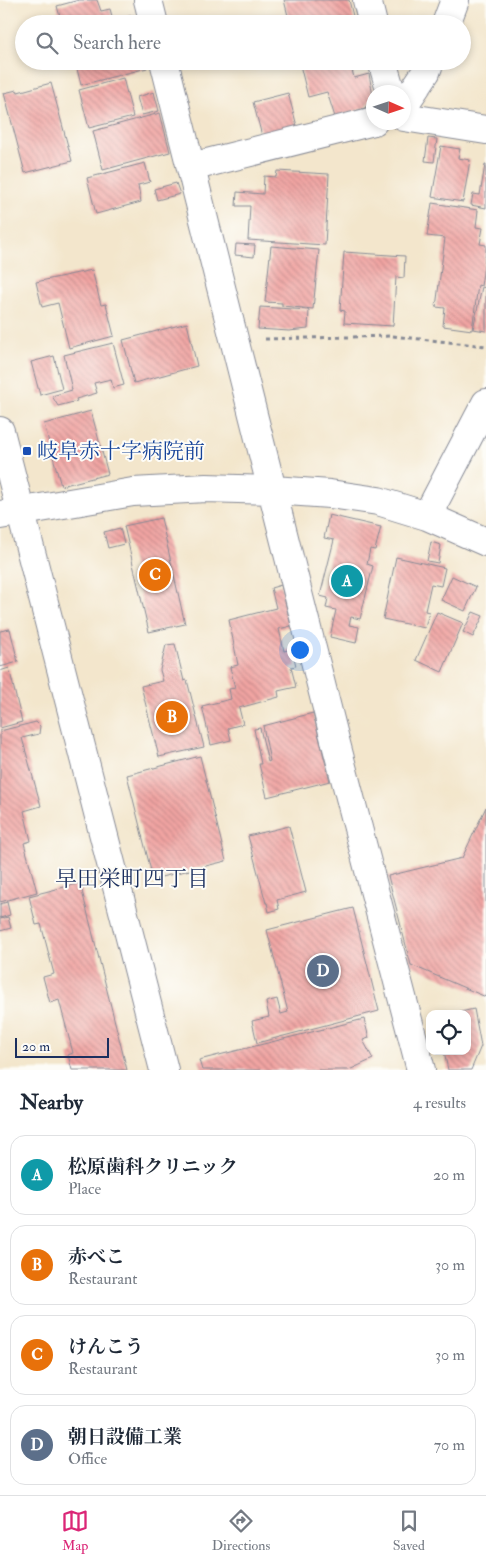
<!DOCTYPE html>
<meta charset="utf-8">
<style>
body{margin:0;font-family:"IM FELL Double Pica","Noto Serif JP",serif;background:#f2f2f3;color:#1f2937}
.controls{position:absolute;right:15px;bottom:15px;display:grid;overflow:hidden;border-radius:10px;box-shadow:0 2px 8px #0003}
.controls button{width:45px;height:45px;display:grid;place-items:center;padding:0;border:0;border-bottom:1px solid #e0e1e3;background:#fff;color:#1f2937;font:25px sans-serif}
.compass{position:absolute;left:366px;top:85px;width:45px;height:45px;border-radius:50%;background:#fff;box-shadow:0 2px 8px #0003;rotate:93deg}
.scale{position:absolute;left:15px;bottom:12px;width:94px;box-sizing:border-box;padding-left:5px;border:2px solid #1b2f5e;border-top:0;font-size:14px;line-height:18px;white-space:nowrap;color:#1b2f5e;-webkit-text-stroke:4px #fdfcf7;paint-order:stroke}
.you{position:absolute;left:299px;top:649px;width:18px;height:18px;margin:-12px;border:4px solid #fff;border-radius:50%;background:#1a73e8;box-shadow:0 0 0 8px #1a73e833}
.badge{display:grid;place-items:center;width:32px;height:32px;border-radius:50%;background:#db2777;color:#fff;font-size:16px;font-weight:700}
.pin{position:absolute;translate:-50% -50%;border:2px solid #fff;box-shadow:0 1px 5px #0006}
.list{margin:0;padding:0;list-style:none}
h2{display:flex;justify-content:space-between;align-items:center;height:65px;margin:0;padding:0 20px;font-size:21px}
h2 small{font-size:16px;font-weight:400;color:#747a83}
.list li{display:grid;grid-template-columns:32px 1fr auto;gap:15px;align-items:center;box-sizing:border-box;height:80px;margin:0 10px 10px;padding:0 10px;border:1px solid #e0e1e3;border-radius:15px}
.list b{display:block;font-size:19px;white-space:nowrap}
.list p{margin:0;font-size:16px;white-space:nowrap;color:#747a83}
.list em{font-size:16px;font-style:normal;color:#747a83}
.icon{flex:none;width:28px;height:28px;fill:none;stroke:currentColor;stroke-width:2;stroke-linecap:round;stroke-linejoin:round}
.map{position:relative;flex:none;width:486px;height:1070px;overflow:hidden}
.search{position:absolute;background:#fff;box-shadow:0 2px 8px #0003;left:15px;right:15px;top:15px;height:55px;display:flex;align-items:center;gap:12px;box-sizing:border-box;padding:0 18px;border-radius:28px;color:#747a83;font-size:19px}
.sheet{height:425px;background:#fff}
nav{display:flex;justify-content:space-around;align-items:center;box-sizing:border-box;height:70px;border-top:1px solid #e0e1e3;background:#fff;font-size:14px;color:#747a83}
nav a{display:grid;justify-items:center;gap:2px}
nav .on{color:#db2777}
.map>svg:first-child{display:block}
.building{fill:url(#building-back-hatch)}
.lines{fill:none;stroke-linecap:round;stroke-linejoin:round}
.street-casing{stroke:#878a95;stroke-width:30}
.secondary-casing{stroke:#878a95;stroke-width:30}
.path{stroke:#878a95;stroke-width:3;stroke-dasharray:4 4;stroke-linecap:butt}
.street{stroke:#fff;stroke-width:28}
.secondary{stroke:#fff;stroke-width:28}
.transit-dot{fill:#1a4fb4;stroke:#fdfcf7;stroke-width:2}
.labels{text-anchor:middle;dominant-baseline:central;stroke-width:4;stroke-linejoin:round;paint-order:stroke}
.transit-label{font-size:21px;fill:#164399;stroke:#fdfcf7;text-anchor:start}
.neighbourhood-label{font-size:22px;fill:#1b2f5e;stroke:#fdfcf7}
</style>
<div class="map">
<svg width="486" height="1070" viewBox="0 0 486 1070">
<defs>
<pattern id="building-back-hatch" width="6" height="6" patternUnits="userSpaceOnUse" patternTransform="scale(1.25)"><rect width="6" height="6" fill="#f1a4a2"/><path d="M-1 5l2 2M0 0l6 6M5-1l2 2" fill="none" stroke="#c28687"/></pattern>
</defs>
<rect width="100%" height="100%" fill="#fdfcf7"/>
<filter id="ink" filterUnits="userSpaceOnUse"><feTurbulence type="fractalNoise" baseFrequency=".02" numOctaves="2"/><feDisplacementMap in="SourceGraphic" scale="10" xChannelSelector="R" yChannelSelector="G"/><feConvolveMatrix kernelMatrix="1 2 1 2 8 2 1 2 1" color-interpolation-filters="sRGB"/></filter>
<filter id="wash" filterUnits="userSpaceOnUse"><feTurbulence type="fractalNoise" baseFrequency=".0096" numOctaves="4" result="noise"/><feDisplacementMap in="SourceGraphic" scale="20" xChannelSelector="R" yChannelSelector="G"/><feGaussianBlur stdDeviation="1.12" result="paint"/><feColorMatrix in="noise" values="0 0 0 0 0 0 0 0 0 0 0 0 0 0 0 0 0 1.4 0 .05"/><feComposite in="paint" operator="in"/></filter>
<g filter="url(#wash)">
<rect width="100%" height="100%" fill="#f3e6cc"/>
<g id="blocks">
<path class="building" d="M 79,0 L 97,0 L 101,11 L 110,9 L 113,20 L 134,15 L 136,24 L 62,24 L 57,6 Z
M 284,0 L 349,0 L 355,24 L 290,24 Z
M 75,61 L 146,61 L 147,68 L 81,85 Z
M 299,61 L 350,61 L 354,78 L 369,74 L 373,96 L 365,108 L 335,117 L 327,92 L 308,97 Z
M 123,78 L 133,117 L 89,128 L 79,90 Z
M 51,83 L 72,161 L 25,173 L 4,93 L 17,90 L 18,92 Z
M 154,92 L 159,111 L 142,115 L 137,97 Z
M 288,93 L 297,126 L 262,136 L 253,102 Z
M 160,113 L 170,152 L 103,170 L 93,131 Z
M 428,138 L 437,139 L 434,162 L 425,161 Z
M 441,146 L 460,149 L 458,158 L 470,160 L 463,202 L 432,197 Z
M 145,163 L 150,182 L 138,185 L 141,202 L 96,214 L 87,178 Z
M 485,165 L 486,165 L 486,208 L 471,205 L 473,194 L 480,195 Z
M 277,171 L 329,174 L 325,245 L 248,240 L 250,206 L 236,206 L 237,192 L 263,194 L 264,176 L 276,177 Z
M 176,183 L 180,194 L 157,200 L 154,189 Z
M 432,203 L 478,210 L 476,227 L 483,228 L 480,244 L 486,245 L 486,252 L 481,286 L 478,285 L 472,330 L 443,326 L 445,308 L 436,307 L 445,238 L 427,236 Z
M 236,244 L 255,245 L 254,257 L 235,255 Z
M 271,246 L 319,250 L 313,309 L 282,306 L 282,303 L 265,302 Z
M 344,252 L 405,256 L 404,278 L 396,277 L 393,326 L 344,323 L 345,311 L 340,310 Z
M 92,270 L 101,305 L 106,304 L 114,336 L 69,348 L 58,303 L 42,307 L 36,282 Z
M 482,287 L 486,288 L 486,331 L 473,329 Z
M 260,307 L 309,310 L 308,329 L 289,331 L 258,329 Z
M 187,323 L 197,366 L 134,383 L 123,340 Z
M 113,343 L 124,385 L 113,388 L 111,379 L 94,383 L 97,393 L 76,399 L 77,401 L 58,406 L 52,396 L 72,390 L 64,355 Z
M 54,356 L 62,389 L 40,395 L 31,362 Z
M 91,411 L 108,474 L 61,486 L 44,424 Z
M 329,515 L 381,527 L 375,550 L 370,549 L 367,564 L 373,566 L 360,619 L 351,617 L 349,625 L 359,627 L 356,643 L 330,637 L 336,610 L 326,608 L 328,598 L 320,596 L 334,540 L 324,538 Z
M 161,518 L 185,624 L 149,632 L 124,526 Z
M 120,528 L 124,544 L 108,548 L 104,532 Z
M 431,542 L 441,545 L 438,563 L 427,561 Z
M 396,557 L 445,568 L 441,586 L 431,584 L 425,611 L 429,612 L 425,628 L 383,619 Z
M 452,576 L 476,587 L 465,611 L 441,600 Z
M 281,585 L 291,626 L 279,629 L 284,651 L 292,649 L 296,666 L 291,667 L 296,687 L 278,691 L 279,697 L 239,708 L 243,724 L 228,728 L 231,740 L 211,745 L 202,706 L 231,699 L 229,689 L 235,688 L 230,667 L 238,665 L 229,620 L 276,608 L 271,588 Z
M 437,612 L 463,623 L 442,672 L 416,660 Z
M 473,612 L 483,616 L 473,637 L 463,632 Z
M 10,629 L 18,662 L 0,667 L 0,631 Z
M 175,644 L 184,681 L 187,680 L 204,747 L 159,757 L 141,686 L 163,681 L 160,670 L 166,645 Z
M 9,668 L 22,722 L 0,728 L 0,671 Z
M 313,713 L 330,781 L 267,797 L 259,764 L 261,764 L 254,729 L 260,728 L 268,762 L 270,761 L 263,726 Z
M 36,722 L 40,726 L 39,734 L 22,738 L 41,806 L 24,811 L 31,841 L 24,843 L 37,892 L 0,902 L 0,731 Z
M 200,756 L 226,861 L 153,879 L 127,775 Z
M 486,807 L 486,997 L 411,965 L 388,876 L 462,858 Z
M 289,826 L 306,892 L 277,900 L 279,909 L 269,912 L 267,903 L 266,903 L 248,836 Z
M 80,883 L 127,1070 L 72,1070 L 68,1055 L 73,1053 L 59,1000 L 50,1003 L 43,977 L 54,974 L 41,924 L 36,925 L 29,896 Z
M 7,902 L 10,915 L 0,918 L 0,904 Z
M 353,908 L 379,1011 L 257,1043 L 252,1021 L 269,1017 L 266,1002 L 277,999 L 281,1014 L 288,1012 L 267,930 Z
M 8,917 L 11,928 L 0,931 L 0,919 Z
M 474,1009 L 481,1046 L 471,1070 L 448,1070 L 444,1051 L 467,1051 L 467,1014 L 456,1013 Z
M 364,1019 L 369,1038 L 363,1040 L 373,1059 L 349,1070 L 202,1070 L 199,1060 Z"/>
</g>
</g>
<g filter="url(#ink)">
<use href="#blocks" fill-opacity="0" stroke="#878a95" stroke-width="1"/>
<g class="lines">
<g class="street-casing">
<path id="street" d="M 148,0 L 154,24
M 367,0 L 373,24
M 446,24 L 455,0
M 164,61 L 333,732 L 421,1070
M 382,61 L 391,92
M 404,105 L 426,72 L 430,61
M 404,117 L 486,130
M 191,167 L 374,121
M 0,515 L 133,492 L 206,488 L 273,490 L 330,494 L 378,501 L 427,516 L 486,542
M 427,516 L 486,403"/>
</g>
<g class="secondary-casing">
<path id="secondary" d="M 0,431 L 164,1070"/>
</g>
<path class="path" d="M 265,339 L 392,336 L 486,346"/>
<use href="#street" class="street"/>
<use href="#secondary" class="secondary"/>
</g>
</g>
<rect class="transit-dot" x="22" y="446" width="10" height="10" rx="2.5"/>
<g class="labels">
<g class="transit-label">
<text x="37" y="451">岐阜赤十字病院前</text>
</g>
<g class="neighbourhood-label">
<text x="132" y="879">早田栄町四丁目</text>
</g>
</g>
</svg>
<div class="controls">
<button><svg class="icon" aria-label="locate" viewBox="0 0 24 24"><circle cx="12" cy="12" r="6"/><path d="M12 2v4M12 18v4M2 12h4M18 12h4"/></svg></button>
</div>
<svg class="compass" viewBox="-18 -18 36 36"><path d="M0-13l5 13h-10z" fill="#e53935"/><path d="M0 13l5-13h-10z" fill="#747a83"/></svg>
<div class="scale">20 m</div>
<div class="you"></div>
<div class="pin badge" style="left:347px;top:581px;background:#0f9aa8">A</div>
<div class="pin badge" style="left:172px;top:717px;background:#e8710a">B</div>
<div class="pin badge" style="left:155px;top:575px;background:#e8710a">C</div>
<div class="pin badge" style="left:323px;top:971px;background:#5c6f8a">D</div>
<div class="search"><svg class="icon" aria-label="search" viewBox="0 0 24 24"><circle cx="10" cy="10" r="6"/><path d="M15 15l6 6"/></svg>Search here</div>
</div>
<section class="sheet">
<h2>Nearby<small>4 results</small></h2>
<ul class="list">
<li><span class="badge" style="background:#0f9aa8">A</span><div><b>松原歯科クリニック</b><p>Place</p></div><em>20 m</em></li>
<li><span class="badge" style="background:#e8710a">B</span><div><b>赤べこ</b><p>Restaurant</p></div><em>30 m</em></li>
<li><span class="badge" style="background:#e8710a">C</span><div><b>けんこう</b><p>Restaurant</p></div><em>30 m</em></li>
<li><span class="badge" style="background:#5c6f8a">D</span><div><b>朝日設備工業</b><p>Office</p></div><em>70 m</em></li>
</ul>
</section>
<nav>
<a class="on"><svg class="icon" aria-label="map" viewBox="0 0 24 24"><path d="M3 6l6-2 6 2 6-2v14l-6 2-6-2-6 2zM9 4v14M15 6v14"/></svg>Map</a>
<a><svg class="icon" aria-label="directions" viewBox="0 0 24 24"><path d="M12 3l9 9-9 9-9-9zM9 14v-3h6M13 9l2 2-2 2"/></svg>Directions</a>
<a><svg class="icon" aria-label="saved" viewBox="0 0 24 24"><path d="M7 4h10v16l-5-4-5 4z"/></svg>Saved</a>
</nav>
